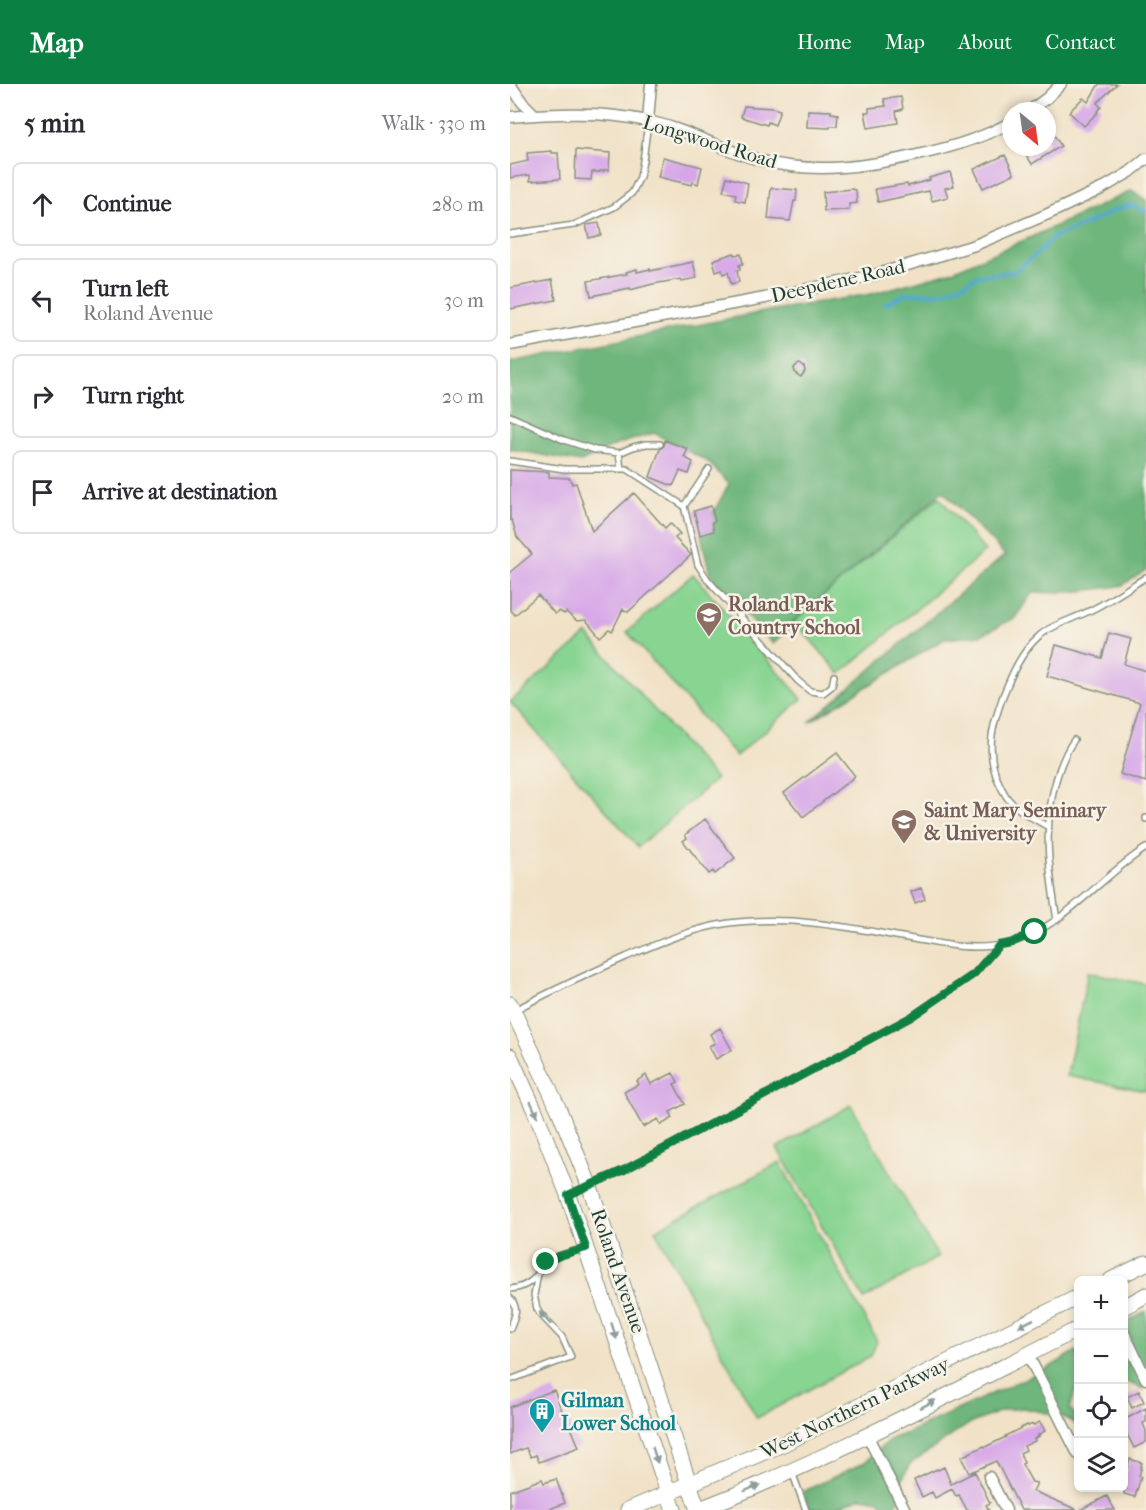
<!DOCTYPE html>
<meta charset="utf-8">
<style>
body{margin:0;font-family:"IM FELL French Canon",serif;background:#f2f2f3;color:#2b2b33}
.controls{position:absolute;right:18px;bottom:18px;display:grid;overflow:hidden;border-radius:9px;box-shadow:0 3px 9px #0003}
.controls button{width:54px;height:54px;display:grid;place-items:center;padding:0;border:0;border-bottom:2px solid #e1e1e2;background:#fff;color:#2b2b33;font:30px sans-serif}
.compass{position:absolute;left:492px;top:18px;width:54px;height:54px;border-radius:50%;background:#fff;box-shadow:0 3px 9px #0003;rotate:151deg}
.stop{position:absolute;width:18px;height:18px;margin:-14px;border:4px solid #0b8043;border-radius:50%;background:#fff}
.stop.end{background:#0b8043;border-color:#fff;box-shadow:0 2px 6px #0008}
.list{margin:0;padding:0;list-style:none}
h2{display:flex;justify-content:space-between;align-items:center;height:78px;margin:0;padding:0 24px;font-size:26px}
h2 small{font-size:20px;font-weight:400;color:#7c7c81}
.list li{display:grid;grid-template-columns:39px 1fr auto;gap:18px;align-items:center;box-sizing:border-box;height:84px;margin:0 12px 12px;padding:0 12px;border:2px solid #e1e1e2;border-radius:9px}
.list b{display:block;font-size:22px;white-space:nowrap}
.list p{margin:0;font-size:20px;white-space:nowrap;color:#7c7c81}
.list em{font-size:20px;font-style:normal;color:#7c7c81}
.icon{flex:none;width:33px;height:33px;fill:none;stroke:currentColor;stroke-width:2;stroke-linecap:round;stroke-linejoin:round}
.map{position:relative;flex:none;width:636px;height:1426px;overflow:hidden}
header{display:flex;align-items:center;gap:36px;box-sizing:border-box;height:84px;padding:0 30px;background:#0b8043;color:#fff}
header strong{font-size:28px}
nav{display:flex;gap:33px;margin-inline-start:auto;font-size:21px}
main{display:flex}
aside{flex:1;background:#fff}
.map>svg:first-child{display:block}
.green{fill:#88d491;stroke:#548862;stroke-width:1.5}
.forest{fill:#6eb67b;stroke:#467a58;stroke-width:1.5}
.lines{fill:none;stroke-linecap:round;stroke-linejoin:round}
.stream{stroke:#54aad0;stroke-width:4}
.building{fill:#d6a6e8}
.service-casing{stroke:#88907e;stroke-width:8}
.minor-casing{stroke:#88907e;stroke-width:13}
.primary-casing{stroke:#88907e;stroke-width:17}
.service{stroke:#fff;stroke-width:5}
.minor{stroke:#fff;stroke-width:10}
.primary{stroke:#fff;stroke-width:15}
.oneway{fill:#8f9e9a}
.route{stroke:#0b8043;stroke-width:8}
.labels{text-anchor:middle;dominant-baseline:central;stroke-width:5;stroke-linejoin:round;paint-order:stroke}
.street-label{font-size:20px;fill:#1f3d34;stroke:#f7f3e8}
.education-label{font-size:20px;font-weight:bold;fill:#785e54;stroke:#f7f3e8;text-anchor:start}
.culture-label{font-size:20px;font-weight:bold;fill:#0d838f;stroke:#f7f3e8;text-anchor:start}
</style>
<header>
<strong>Map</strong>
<nav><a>Home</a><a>Map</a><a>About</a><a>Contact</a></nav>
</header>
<main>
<aside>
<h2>5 min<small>Walk · 330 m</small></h2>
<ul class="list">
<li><svg class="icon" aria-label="ahead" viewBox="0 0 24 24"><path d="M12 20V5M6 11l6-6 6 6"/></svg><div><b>Continue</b></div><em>280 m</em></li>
<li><svg class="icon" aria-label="left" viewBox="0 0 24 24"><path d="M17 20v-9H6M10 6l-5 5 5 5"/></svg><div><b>Turn left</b><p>Roland Avenue</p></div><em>30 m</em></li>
<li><svg class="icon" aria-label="right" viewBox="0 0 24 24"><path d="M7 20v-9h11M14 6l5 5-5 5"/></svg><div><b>Turn right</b></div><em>20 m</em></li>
<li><svg class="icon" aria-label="arrive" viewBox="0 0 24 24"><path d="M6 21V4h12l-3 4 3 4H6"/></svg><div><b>Arrive at destination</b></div></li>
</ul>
</aside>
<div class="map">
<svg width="636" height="1426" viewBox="0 0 636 1426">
<rect width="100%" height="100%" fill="#f7f3e8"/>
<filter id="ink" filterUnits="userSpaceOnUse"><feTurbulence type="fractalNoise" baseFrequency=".0167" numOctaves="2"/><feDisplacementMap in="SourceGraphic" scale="12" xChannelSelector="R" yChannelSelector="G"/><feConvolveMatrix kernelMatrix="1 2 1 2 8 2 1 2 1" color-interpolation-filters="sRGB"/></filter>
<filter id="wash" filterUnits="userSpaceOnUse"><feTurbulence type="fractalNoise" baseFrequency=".008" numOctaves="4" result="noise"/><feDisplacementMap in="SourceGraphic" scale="24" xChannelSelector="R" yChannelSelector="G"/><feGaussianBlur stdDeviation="1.35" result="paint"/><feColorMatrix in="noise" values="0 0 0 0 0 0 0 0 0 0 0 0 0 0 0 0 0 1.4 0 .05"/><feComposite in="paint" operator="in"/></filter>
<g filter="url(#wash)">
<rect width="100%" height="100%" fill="#f1e2c7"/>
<path class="green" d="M 429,413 L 475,467 L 330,590 L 284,537 Z
M 183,490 L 292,615 L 226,672 L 117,548 Z
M 77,550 L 206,695 L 128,763 L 0,618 Z
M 578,888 L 636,900 L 636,1007 L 557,992 Z
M 341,1021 L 428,1173 L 354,1215 L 267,1064 Z
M 270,1078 L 367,1257 L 361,1272 L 247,1334 L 145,1146 Z"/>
<path class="forest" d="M 621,107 L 636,116 L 636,486 L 611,502 L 562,508 L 522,509 L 505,534 L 471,551 L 434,555 L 299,638 L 495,471 L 433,407 L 284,537 L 278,546 L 263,560 L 200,491 L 191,451 L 219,400 L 197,377 L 144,349 L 106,361 L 71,378 L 0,365 L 0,278 L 258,227 L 361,210 L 440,188 L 526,151 Z
M 636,1227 L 636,1298 L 633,1305 L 614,1297 L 614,1240 Z
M 568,1266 L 568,1304 L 565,1307 L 560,1325 L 568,1334 L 568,1341 L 551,1332 L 513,1324 L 494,1326 L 459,1340 L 400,1380 L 392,1396 L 390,1414 L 383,1426 L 378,1426 L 369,1416 L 351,1413 L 320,1426 L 299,1424 L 292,1408 L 355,1378 L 380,1355 L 397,1349 L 540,1283 Z"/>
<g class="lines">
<path class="stream" d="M 375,220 L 395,210 L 417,209 L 429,210 L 454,200 L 467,192 L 504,188 L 529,168 L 544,153 L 590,134 L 604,126 L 622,121 L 636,127"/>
</g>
<g id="blocks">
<path class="building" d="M 589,0 L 607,0 L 587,19 L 591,23 L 587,27 L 588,28 L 574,42 L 559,28 L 573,14 L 578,18 Z
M 391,13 L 393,25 L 386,27 L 388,39 L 358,44 L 355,28 L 359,28 L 359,24 L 376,22 L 374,15 Z
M 234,22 L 262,24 L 270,26 L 265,41 L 258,38 L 257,41 L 231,33 Z
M 298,26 L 321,27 L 321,29 L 328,30 L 327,42 L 320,42 L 320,44 L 297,43 Z
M 537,40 L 551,62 L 522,80 L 511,63 L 537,63 Z
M 66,66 L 100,69 L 99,86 L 94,86 L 94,87 L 90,87 L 90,88 L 82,88 L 81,96 L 65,95 Z
M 42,67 L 42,69 L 48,69 L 50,95 L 20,97 L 20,91 L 0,94 L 0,81 L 18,77 L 17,69 Z
M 495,71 L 504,90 L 473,104 L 464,85 Z
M 153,73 L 192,83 L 188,100 L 183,98 L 182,101 L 148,93 Z
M 440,88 L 444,102 L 435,104 L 438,113 L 422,117 L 419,107 L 368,118 L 365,105 L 390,101 L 397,100 L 398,102 L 420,96 L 419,94 Z
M 217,93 L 238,99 L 235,118 L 225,116 L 226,110 L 213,107 Z
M 261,104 L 287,106 L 286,117 L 284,117 L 280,137 L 258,135 Z
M 342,105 L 346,106 L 347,119 L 339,120 L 339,126 L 314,127 L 313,108 Z
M 89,139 L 91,151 L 79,154 L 76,141 Z
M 224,169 L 224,171 L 231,170 L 233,180 L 229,181 L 230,186 L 227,186 L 229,198 L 221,200 L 218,188 L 213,190 L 212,186 L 206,188 L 203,176 Z
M 183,178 L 187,194 L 172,197 L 171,195 L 143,200 L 120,206 L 120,204 L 81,212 L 78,197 L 117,190 L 116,188 L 127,185 L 127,188 L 140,185 L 140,187 Z
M 42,196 L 46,216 L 0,225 L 0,204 Z
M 290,280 L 294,283 L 295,287 L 291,293 L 285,289 L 284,284 L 287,281 Z
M 155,356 L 178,365 L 174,373 L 183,378 L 179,390 L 170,387 L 163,402 L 140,393 L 150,365 L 154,362 Z
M 0,386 L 39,388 L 39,393 L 60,394 L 62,400 L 66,399 L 82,447 L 124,409 L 155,444 L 160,439 L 170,450 L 165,454 L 181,471 L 118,528 L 113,525 L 102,547 L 99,545 L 90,553 L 76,536 L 67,537 L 56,528 L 54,530 L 49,527 L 45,530 L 28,511 L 5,531 L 0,525 L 0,488 L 22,470 L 7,453 L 2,436 L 0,436 Z
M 201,422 L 205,437 L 202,438 L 204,447 L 190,451 L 184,427 Z
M 599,549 L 621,555 L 614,580 L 636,587 L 636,698 L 610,690 L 630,619 L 537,592 L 546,561 L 592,574 Z
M 327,669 L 345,692 L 293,733 L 274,709 Z
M 195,735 L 225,774 L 205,790 L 203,787 L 199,790 L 173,757 L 177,754 L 175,751 Z
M 411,804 L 415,815 L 405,819 L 401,808 Z
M 210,944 L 222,966 L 206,975 L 199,962 L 205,959 L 200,950 Z
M 163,989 L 168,998 L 164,1000 L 175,1020 L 160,1028 L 163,1034 L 151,1041 L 148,1035 L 133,1043 L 114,1008 L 129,1000 L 127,997 L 136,991 L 141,1000 Z
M 44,1306 L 56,1337 L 58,1336 L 69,1363 L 29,1378 L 26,1371 L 21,1373 L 16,1364 L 0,1370 L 0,1323 Z
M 629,1307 L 634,1318 L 622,1324 L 617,1313 Z
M 636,1324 L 636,1338 L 633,1339 L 636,1347 L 636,1358 L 624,1364 L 614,1344 L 614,1336 Z
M 530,1338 L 535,1347 L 528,1351 L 529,1352 L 524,1355 L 525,1357 L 514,1362 L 516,1366 L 510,1369 L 514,1379 L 512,1380 L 522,1398 L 527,1399 L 523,1407 L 568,1426 L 511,1426 L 486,1377 L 459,1389 L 451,1373 L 474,1362 L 475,1363 L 496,1353 L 495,1352 L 517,1341 L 518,1342 L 523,1340 L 524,1341 Z
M 620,1375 L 632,1379 L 630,1385 L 631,1385 L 629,1392 L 631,1393 L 625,1413 L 614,1410 L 614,1392 Z
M 434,1383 L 441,1400 L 465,1388 L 480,1419 L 476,1421 L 479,1426 L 457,1426 L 449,1411 L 446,1412 L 442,1405 L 425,1414 L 422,1408 L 412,1413 L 404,1396 L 427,1385 L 428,1386 Z
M 32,1395 L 34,1399 L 46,1395 L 55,1419 L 37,1426 L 0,1426 L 0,1407 Z
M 597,1412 L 605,1426 L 570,1426 Z"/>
</g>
</g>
<g filter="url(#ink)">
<use href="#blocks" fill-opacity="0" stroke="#88907e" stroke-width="1.5"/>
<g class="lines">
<g class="service-casing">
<path id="service" d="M 0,150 L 64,141 L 104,123 L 122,109 L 130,93 L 133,77 L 138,38
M 0,332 L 54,356 L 85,366 L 109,369 L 123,363 L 136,360 L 150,360
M 109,369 L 111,385
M 0,377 L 54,385 L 117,385 L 174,422 L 188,481 L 198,496 L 288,597 L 300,607 L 313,609 L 322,602 L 324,592
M 174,422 L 199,385
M 636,734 L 636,735
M 537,742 C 524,735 510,728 499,716 C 493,709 490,701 486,692 C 476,663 483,640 493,612 C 501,592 511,568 528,553 C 541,541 561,536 577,528 C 597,519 617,505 636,493
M 547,836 C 539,787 532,741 547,693 C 551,680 556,667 564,656
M 5,926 C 41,907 78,890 116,873 C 149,859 183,844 219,839 C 240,836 262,836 283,837 C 317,840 352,845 386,852 C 423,858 461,869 499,859 C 554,844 589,793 636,764
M 60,1110 L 114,1086 L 401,933 L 464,890 L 489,861
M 0,1205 C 12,1204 22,1199 29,1188 C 31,1184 33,1180 38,1177 C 48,1170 63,1168 75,1164
M 0,1214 C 10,1225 4,1233 0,1245
M 0,1296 L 61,1273 L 52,1253 L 30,1230 L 27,1225 L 24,1211 L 28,1190
M 282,1388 L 296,1426"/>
</g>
<g class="minor-casing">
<path id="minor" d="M 0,0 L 12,18 L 25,31
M 519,27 L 537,14 L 551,0
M 0,33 C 45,29 92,27 137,37 C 177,45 213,67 253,77 C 304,90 356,83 407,71 C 439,64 472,55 501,38
M 138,37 L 141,0
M 0,261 L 255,214 L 364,191 L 465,161 L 538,130 L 591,105 L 620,88 L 636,75
M 614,1249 L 636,1295
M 518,1271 L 568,1370
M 357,1351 L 395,1426
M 479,1393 L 496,1426"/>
</g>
<g class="primary-casing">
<path id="primary" d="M 0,920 L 49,1026 L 80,1103 L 188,1426
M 0,972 L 25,1027 L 58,1111 L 164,1426
M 601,1196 L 636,1179
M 614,1223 L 636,1211
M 118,1426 L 275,1359 L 568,1213
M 187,1426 C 319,1376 443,1308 568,1245"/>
</g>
<use href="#service" class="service"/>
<use href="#minor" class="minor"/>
<use href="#primary" class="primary"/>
</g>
<defs><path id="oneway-solid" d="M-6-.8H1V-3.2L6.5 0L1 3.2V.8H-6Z" transform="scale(1.5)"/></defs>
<g class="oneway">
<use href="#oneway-solid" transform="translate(24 1025) rotate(66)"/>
<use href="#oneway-solid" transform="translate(35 1234) rotate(-132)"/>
<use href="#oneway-solid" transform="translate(516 1239) rotate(153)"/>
<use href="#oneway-solid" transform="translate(104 1247) rotate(72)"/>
<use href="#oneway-solid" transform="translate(418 1320) rotate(-27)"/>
<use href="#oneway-solid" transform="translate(145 1371) rotate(72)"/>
<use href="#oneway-solid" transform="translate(242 1404) rotate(-23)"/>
</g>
</g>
<g class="lines" filter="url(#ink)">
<path class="route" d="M 36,1178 L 49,1172 L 76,1164 L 58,1111 L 114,1086 L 401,933 L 464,890 L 489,861 L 501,859 L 525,848"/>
</g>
<defs>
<g id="school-pin" transform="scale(1.35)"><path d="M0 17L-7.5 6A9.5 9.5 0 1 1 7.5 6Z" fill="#8d6e63" stroke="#f7f3e8"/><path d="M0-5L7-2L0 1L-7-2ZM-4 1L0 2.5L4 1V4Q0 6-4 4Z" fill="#fff"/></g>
<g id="university-pin" transform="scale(1.35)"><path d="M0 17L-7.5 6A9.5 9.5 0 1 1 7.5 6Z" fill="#8d6e63" stroke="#f7f3e8"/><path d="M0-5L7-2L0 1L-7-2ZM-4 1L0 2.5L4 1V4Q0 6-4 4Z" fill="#fff"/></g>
<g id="building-pin" transform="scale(1.35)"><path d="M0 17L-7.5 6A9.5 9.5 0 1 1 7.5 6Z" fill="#0f9aa8" stroke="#f7f3e8"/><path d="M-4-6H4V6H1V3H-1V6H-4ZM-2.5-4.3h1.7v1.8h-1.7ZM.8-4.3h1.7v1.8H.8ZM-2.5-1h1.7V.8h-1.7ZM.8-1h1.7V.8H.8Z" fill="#fff"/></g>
</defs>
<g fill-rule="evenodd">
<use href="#school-pin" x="199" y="531"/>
<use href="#university-pin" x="394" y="738"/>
<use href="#building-pin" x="32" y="1327"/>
</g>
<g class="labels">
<g class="street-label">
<text transform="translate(200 58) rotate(17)">Longwood Road</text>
<text transform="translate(328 197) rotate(-13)">Deepdene Road</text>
<text transform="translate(108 1187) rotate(71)">Roland Avenue</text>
<text transform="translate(345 1324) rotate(-26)">West Northern Parkway</text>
</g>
<g class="education-label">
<text x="218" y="520">Roland Park<tspan x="218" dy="23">Country School</tspan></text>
<text x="414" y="726">Saint Mary Seminary<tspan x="414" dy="23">&amp; University</tspan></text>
</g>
<g class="culture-label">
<text x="51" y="1316">Gilman<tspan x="51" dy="23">Lower School</tspan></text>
</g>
</g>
</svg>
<div class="controls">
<button>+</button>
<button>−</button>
<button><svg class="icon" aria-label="locate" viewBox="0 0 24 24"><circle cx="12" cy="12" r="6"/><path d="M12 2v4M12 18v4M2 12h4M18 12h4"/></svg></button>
<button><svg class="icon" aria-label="layers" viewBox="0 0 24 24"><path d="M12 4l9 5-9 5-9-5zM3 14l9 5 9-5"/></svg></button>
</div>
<svg class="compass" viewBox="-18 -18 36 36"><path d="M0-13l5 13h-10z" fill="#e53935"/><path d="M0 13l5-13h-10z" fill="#7c7c81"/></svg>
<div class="stop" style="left:525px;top:848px"></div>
<div class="stop end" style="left:36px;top:1178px"></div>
</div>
</main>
